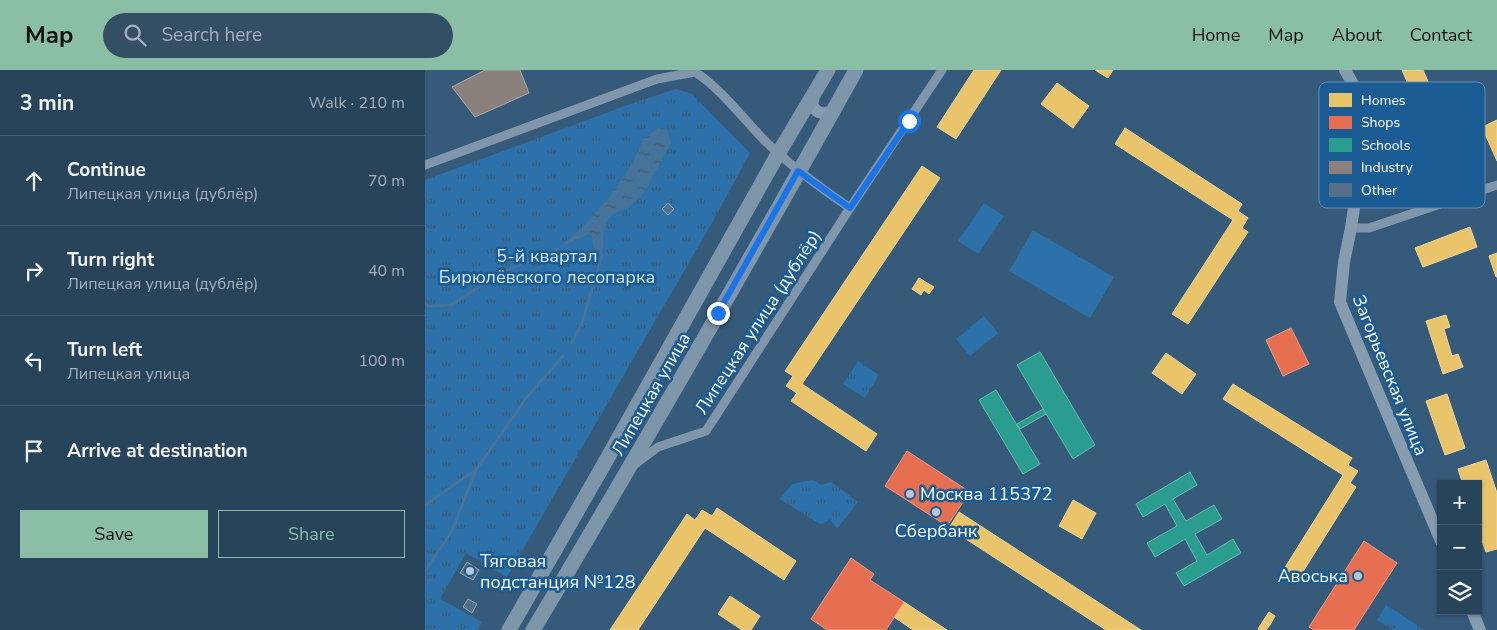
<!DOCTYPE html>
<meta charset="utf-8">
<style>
body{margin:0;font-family:"Nunito Sans",sans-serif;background:#344e64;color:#f1f3f6}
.controls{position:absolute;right:15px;bottom:15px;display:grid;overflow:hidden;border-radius:0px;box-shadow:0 1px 4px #0004}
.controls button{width:45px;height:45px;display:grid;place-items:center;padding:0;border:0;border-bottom:1px solid #445c71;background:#28445b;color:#f1f3f6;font:25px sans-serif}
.stop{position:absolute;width:15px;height:15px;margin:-11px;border:4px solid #1a73e8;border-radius:50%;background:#fff}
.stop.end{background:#1a73e8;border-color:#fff;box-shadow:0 1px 5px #0008}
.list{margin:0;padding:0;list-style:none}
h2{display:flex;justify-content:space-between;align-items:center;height:65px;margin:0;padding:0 20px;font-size:21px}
h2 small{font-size:16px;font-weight:400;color:#a5b0bb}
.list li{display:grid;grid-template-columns:32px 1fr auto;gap:15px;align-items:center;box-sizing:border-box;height:90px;padding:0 20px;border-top:1px solid #445c71}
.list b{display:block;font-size:19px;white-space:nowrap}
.list p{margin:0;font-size:16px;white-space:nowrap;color:#a5b0bb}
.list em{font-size:16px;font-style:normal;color:#a5b0bb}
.actions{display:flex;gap:10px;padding:15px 20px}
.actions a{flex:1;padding:11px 0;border:1px solid #8abfa5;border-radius:0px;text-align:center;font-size:18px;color:#8abfa5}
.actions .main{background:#8abfa5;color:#111}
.icon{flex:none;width:28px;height:28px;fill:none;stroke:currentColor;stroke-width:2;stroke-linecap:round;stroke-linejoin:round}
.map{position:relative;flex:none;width:1072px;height:560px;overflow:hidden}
header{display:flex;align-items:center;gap:30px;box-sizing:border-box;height:70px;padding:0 25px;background:#8abfa5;color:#111}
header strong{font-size:24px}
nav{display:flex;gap:28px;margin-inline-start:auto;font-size:18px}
.search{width:350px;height:45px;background:#344e64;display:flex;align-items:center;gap:12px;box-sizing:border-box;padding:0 18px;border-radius:28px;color:#a5b0bb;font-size:19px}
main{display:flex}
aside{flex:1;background:#28445b}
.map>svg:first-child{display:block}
.park{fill:url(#park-tufts)}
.pitch{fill:#2c71a9}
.water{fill:url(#water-ripples)}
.homes{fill:#e9c46a;stroke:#f0d697}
.shops{fill:#e76f51;stroke:#ee9a85}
.schools{fill:#2a9d8f;stroke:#6abab1}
.industry{fill:#8a817c;stroke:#ada7a3}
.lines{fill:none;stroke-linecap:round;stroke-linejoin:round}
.stream{stroke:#457399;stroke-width:3}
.building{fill:#537088;stroke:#94a8b9}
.street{stroke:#7f96ab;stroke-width:9}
.secondary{stroke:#869db0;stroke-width:12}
.primary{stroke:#7d96a9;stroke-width:15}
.route{stroke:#1a73e8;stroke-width:6}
.poi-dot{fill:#b9c5d0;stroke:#1b5c94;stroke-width:2}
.labels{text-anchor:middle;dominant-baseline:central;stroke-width:5;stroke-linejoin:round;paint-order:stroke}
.park-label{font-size:18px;fill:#d3e9fb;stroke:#1b5c94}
.street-label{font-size:18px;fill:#fff;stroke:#1b5c94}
.poi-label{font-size:18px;fill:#fff;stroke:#1b5c94;text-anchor:start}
.key{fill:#1b5c94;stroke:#5f8db4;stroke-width:1}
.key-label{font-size:14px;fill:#fff}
</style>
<header>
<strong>Map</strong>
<div class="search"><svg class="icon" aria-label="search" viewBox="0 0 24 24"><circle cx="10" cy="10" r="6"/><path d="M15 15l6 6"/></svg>Search here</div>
<nav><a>Home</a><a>Map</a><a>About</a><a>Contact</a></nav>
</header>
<main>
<aside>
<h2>3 min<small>Walk · 210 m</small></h2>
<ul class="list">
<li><svg class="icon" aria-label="ahead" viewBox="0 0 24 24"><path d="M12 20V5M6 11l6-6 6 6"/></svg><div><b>Continue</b><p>Липецкая улица (дублёр)</p></div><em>70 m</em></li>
<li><svg class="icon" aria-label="right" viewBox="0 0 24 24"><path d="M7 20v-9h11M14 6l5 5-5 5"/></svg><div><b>Turn right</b><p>Липецкая улица (дублёр)</p></div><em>40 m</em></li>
<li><svg class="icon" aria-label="left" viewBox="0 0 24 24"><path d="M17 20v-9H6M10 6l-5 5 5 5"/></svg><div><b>Turn left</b><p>Липецкая улица</p></div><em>100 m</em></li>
<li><svg class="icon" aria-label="arrive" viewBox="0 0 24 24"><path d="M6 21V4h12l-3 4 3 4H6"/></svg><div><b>Arrive at destination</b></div></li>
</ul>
<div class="actions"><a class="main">Save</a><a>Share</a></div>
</aside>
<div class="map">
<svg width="1072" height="560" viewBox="0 0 1072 560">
<defs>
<pattern id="park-tufts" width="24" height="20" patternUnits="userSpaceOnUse" patternTransform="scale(1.25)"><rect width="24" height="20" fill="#2c71a9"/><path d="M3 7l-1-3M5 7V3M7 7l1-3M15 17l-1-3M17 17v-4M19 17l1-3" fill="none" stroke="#3f5b71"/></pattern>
<pattern id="water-ripples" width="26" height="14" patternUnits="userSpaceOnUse" patternTransform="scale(1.25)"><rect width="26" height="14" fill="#457399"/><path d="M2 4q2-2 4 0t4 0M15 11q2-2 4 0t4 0" fill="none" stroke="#495c6b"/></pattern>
</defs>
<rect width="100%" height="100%" fill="#365a79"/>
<path class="park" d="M 251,19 L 267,24 L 325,83 L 288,151 L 82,507 L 41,483 L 15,529 L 57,552 L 53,560 L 0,560 L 0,110 L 208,33 Z
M 433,291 L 454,305 L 440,328 L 418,314 Z
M 388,410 L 396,415 L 406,412 L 433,432 L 412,459 L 405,449 L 396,455 L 355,429 L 367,414 Z
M 961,535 L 998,559 L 998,560 L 968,560 L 952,550 Z"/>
<path class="pitch" d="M 559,133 L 579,146 L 553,184 L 533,171 Z
M 608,160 L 689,207 L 665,248 L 584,201 Z
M 559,246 L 573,263 L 545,286 L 531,269 Z"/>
<path class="water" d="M 235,57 L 242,60 L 246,73 L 220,122 L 204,137 L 188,144 L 183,149 L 179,162 L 177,185 L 170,182 L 166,163 L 132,179 L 156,159 L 185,126 L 207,94 L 219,68 Z"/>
<path class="homes" d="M 549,0 L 576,0 L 531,69 L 512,57 Z
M 670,0 L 688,0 L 683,8 Z
M 977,0 L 998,0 L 1027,66 L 1009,74 Z
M 632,13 L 664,36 L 648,58 L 616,34 Z
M 1072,50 L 1072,91 L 1057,57 Z
M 700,58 L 817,134 L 813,141 L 823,148 L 817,158 L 823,162 L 763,254 L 747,244 L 808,150 L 690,74 Z
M 497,96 L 515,108 L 377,314 L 452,364 L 441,381 L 366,331 L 372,323 L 361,316 L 368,306 L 360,301 Z
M 1045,157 L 1052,177 L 998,197 L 990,178 Z
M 1072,183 L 1072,207 L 1071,207 L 1064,186 Z
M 494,208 L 509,217 L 504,224 L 499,220 L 496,225 L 487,219 Z
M 1021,245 L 1025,257 L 1019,259 L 1027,286 L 1033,284 L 1038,297 L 1018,304 L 1001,251 Z
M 741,283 L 771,304 L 757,324 L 727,303 Z
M 808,314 L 927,388 L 923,395 L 933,401 L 925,413 L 931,417 L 874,508 L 859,499 L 918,405 L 798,329 Z
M 1022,324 L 1040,378 L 1020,385 L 1001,331 Z
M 1061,390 L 1072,423 L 1072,479 L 1061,482 L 1053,460 L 1053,447 L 1057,446 L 1053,436 L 1053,414 L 1038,414 L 1033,399 Z
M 648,430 L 671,443 L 657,469 L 634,456 Z
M 292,438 L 371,491 L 359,510 L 280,458 L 213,560 L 185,560 L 262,444 L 270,450 L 277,440 L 287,446 Z
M 534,442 L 716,560 L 681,560 L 524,458 Z
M 305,526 L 335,546 L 326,560 L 317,560 L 293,544 Z
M 479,532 L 522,560 L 488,560 L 469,547 Z
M 844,542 L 850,546 L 845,555 L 838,551 Z
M 838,551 L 845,555 L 841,560 L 835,560 L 833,559 Z"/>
<path class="shops" d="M 866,258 L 884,294 L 858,306 L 841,270 Z
M 482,381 L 545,422 L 522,456 L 460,416 Z
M 939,471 L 972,493 L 929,560 L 889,560 L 884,557 Z
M 426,488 L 449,504 L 445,510 L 479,532 L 461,560 L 402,560 L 386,549 Z"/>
<path class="schools" d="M 615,282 L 670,375 L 648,389 L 592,295 Z
M 571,320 L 615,394 L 598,404 L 554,330 Z
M 618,339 L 621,344 L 595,359 L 592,354 Z
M 765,402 L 772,415 L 748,429 L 761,451 L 789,435 L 797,449 L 770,464 L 782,485 L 808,469 L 816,483 L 759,516 L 751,503 L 772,491 L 760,469 L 730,487 L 722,473 L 752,456 L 740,434 L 718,447 L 711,434 Z"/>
<path class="industry" d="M 60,0 L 95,0 L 104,23 L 50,47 L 27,17 Z"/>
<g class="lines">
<path class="stream" d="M 0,234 L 4,236 L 26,235 L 78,202 L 132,179
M 147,273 L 157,253 L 177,185
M 0,435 L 49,401
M 1,500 L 27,461 L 51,400 L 102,327 L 138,286"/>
</g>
<path class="building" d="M 243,133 L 249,139 L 243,145 L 237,139 Z
M 42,492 L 54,500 L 48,510 L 35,503 Z
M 43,529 L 52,534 L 47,543 L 38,537 Z"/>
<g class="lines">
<path class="street" d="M 0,95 L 232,9 L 270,2 C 294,17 318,48 338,69 C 365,96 394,117 425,138
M 926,158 L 944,158 L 1072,115
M 209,395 L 233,377 L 281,361 L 425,138 L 517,0"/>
<path class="secondary" d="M 920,0 L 929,16 L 940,62 L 926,158 L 919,192 L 915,232 L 1016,471
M 389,25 L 387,35 C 392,45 403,46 410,37
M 1047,541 L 1055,560"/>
<path class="primary" d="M 84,560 L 178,396 L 353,84 L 403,0
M 108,560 C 219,375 326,188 431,0"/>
</g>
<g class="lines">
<path class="route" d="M 293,243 L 373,101 L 425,138 L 484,51"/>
</g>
<g class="poi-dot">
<circle cx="485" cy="424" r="5"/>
<circle cx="511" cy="442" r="5"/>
<circle cx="45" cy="501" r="5"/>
<circle cx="933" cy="506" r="5"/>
</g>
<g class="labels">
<g class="park-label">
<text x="122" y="186">5-й квартал<tspan x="122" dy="21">Бирюлёвского лесопарка</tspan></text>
</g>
<g class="street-label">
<text transform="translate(333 252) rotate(-57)">Липецкая улица (дублёр)</text>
<text transform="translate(965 305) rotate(68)">Загорьевская улица</text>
<text transform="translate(226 324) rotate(-60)">Липецкая улица</text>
</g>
<g class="poi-label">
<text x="495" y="424">Москва 115372</text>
<text x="511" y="461" text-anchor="middle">Сбербанк</text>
<text x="55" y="491">Тяговая<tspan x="55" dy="21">подстанция №128</tspan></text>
<text x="923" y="506" text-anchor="end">Авоська</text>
</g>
</g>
<rect x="894" y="12" width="166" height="126" rx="8" class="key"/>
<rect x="904" y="23" width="23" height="14" fill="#e9c46a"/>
<rect x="904" y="46" width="23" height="13" fill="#e76f51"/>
<rect x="904" y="68" width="23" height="14" fill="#2a9d8f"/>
<rect x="904" y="91" width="23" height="13" fill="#8a817c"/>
<rect x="904" y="113" width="23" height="14" fill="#537088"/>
<g class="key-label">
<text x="936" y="35">Homes</text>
<text x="936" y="57">Shops</text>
<text x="936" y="80">Schools</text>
<text x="936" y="102">Industry</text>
<text x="936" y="125">Other</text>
</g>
</svg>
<div class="controls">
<button>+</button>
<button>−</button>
<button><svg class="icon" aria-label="layers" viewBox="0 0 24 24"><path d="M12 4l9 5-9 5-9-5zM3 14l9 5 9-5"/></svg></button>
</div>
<div class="stop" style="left:484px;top:51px"></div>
<div class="stop end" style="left:293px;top:243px"></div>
</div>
</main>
